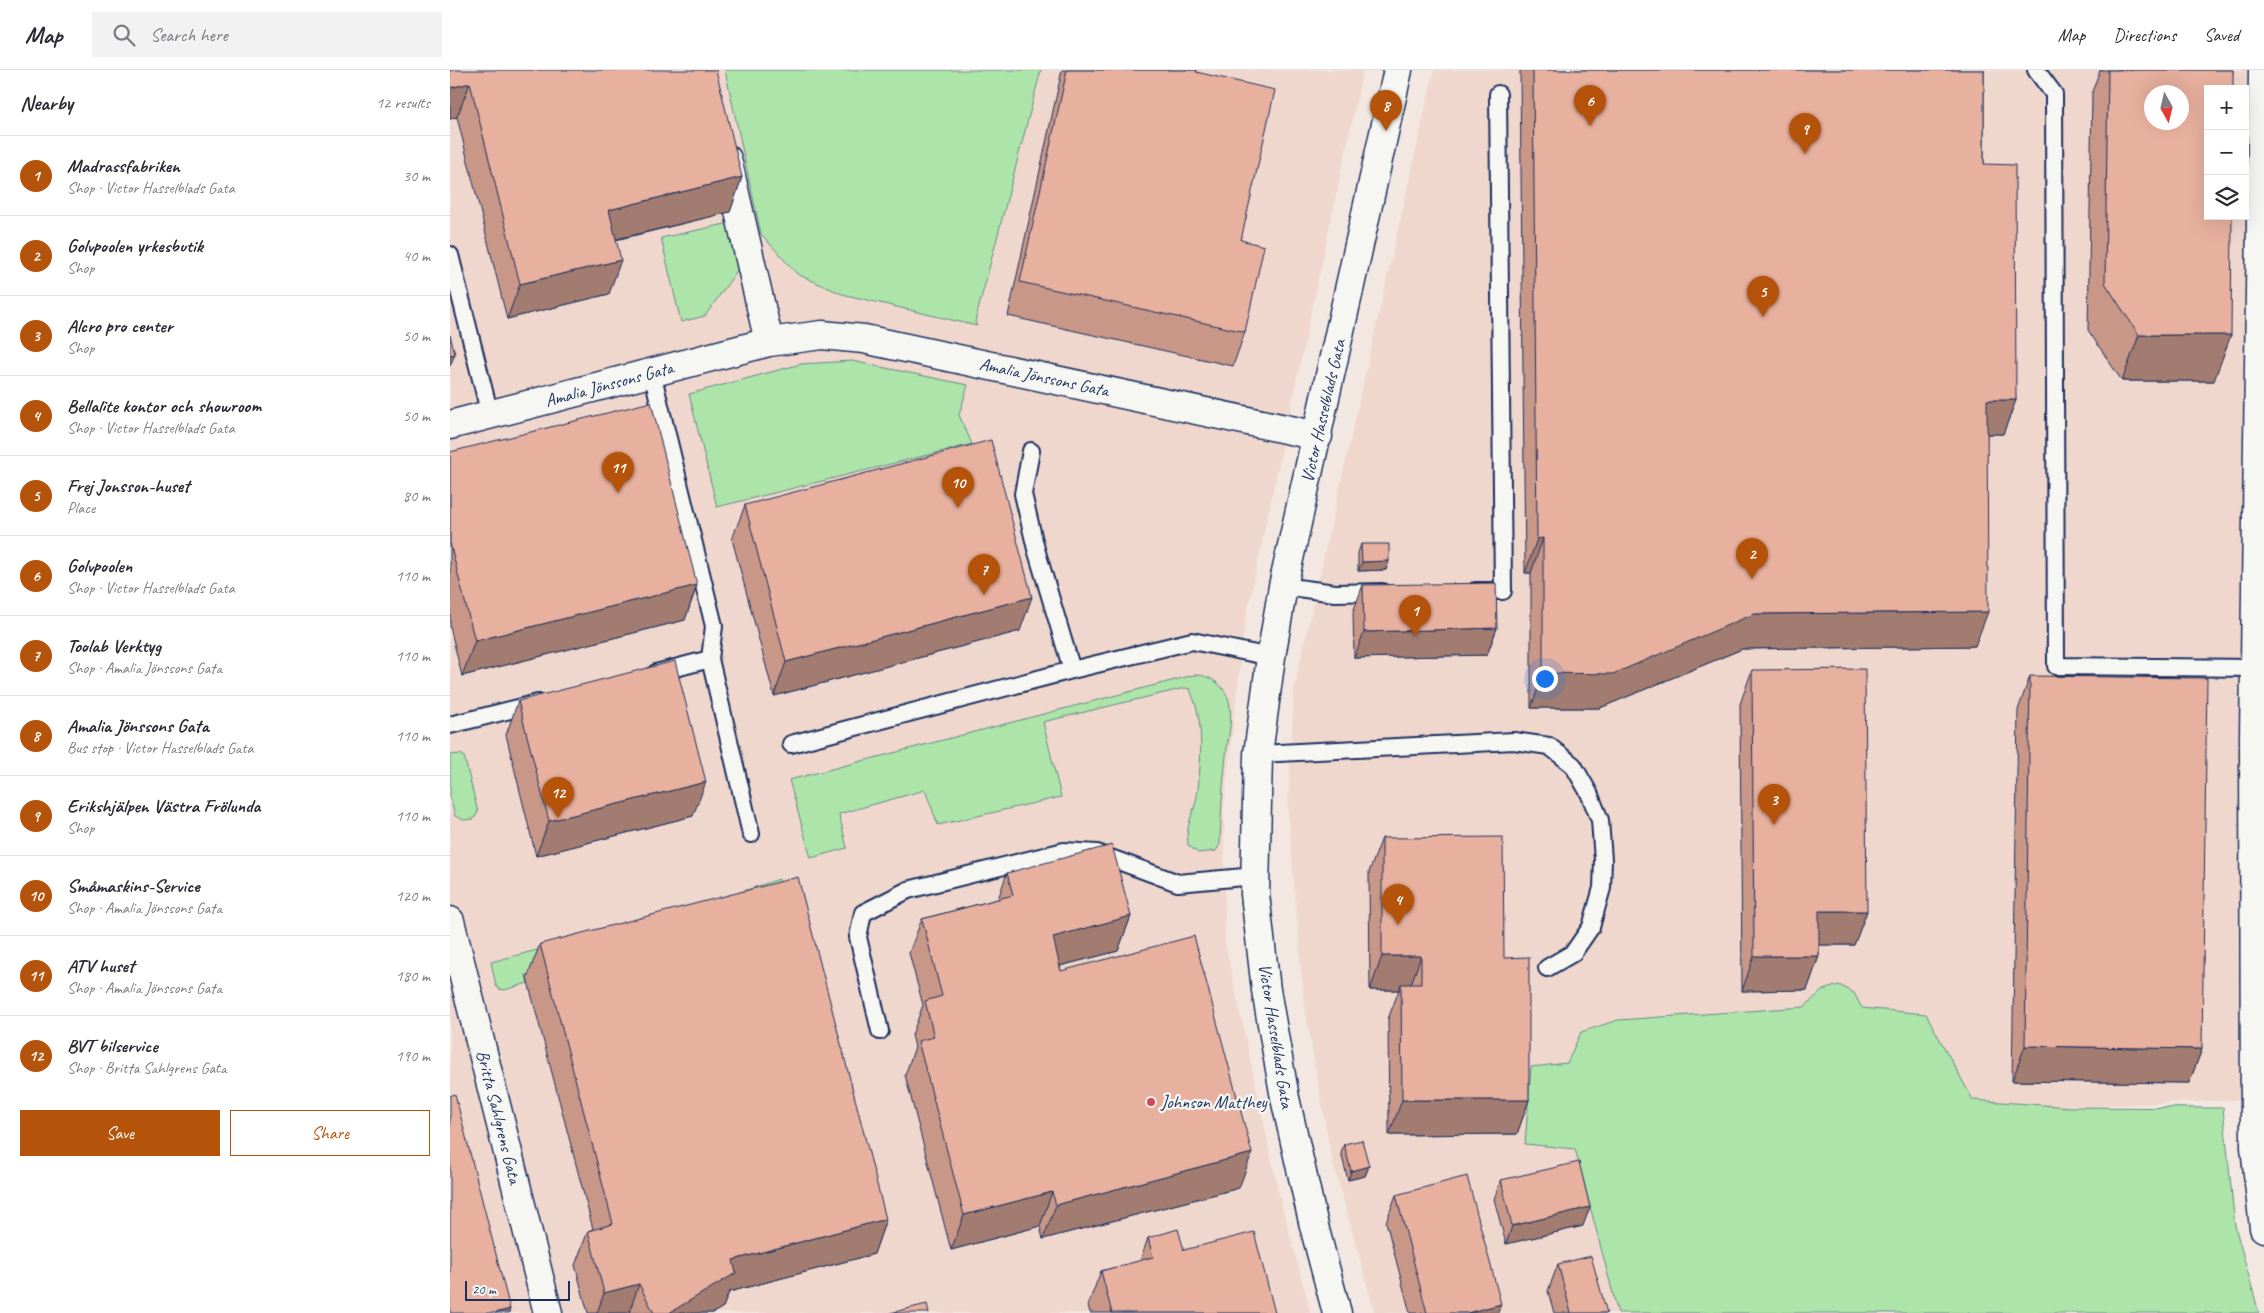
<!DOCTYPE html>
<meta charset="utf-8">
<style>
body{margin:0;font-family:Caveat,sans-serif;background:#f2f2f3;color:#2b2b33}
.controls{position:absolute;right:15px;top:15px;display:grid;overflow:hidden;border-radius:0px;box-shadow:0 5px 20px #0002}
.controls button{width:45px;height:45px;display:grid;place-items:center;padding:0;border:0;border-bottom:1px solid #e1e1e2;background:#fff;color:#2b2b33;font:25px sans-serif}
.compass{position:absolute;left:1694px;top:15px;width:45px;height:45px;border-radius:50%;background:#fff;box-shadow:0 5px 20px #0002;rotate:172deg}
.scale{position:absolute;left:15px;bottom:12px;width:105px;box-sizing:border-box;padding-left:5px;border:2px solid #1b2f5e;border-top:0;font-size:14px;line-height:18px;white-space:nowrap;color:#1b2f5e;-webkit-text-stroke:4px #f6f6f2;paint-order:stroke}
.you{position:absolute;left:1094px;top:608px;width:18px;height:18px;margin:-12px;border:4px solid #fff;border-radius:50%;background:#1a73e8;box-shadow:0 0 0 8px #1a73e833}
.badge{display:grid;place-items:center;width:32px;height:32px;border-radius:50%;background:#b45309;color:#fff;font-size:16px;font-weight:700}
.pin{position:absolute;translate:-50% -41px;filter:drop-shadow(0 1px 2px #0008)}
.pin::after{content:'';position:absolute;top:26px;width:18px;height:15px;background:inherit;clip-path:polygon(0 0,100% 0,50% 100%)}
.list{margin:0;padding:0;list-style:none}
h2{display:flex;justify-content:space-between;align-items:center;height:65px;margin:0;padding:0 20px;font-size:21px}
h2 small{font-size:16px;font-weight:400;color:#7c7c81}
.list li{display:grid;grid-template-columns:32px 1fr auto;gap:15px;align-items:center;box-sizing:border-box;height:80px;padding:0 20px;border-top:1px solid #e1e1e2}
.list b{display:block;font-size:19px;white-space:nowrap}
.list p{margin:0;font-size:16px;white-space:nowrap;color:#7c7c81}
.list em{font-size:16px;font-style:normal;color:#7c7c81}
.actions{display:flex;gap:10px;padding:15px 20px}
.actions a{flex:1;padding:11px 0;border:1px solid #b45309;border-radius:0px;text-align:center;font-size:18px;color:#b45309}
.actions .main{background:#b45309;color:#fff}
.icon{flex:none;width:28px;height:28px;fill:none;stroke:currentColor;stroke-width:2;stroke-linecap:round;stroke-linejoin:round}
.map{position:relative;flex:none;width:1814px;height:1243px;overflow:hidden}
header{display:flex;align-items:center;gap:30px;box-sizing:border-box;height:70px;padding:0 25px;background:#fff;border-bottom:1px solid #e1e1e2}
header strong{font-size:24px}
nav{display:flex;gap:28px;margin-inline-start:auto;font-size:18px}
.search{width:350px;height:45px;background:#f2f2f3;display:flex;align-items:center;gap:12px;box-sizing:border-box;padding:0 18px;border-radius:0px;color:#7c7c81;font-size:19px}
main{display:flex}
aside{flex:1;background:#fff}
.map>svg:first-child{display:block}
.built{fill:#f0d7cd;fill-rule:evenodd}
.green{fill:#ace4a9;stroke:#648a84}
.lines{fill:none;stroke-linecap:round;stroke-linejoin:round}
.service-casing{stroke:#1b2f5e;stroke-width:20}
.minor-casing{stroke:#1b2f5e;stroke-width:31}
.tertiary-casing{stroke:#1b2f5e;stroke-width:31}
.service{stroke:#f6f6f2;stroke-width:16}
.minor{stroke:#f6f6f2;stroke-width:28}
.tertiary{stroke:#f6f6f2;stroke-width:28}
.wall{fill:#c89788;stroke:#1b2f5e}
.shaded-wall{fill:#a27b6f;stroke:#1b2f5e}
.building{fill:#e8b09e;stroke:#1b2f5e;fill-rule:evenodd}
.poi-dot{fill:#d1495b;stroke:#f6f6f2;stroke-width:2}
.labels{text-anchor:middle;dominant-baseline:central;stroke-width:4.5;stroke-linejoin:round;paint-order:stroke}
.street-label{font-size:18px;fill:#1b2f5e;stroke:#f6f6f2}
.poi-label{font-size:18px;fill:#1b2f5e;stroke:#f6f6f2;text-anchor:start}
</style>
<header>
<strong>Map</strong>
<div class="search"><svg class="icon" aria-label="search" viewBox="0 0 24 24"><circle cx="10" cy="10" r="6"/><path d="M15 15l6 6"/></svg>Search here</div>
<nav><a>Map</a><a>Directions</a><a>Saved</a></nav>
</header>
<main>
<aside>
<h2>Nearby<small>12 results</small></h2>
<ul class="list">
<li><span class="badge">1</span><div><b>Madrassfabriken</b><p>Shop · Victor Hasselblads Gata</p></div><em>30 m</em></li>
<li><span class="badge">2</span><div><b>Golvpoolen yrkesbutik</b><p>Shop</p></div><em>40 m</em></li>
<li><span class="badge">3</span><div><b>Alcro pro center</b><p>Shop</p></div><em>50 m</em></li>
<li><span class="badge">4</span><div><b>Bellalite kontor och showroom</b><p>Shop · Victor Hasselblads Gata</p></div><em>50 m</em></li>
<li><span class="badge">5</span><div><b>Frej Jonsson-huset</b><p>Place</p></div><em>80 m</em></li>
<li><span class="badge">6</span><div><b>Golvpoolen</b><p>Shop · Victor Hasselblads Gata</p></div><em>110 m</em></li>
<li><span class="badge">7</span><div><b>Toolab Verktyg</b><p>Shop · Amalia Jönssons Gata</p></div><em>110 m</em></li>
<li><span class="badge">8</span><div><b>Amalia Jönssons Gata</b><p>Bus stop · Victor Hasselblads Gata</p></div><em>110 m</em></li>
<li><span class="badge">9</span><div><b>Erikshjälpen Västra Frölunda</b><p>Shop</p></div><em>110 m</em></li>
<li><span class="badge">10</span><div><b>Småmaskins-Service</b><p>Shop · Amalia Jönssons Gata</p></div><em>120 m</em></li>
<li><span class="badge">11</span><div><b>ATV huset</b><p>Shop · Amalia Jönssons Gata</p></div><em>180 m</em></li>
<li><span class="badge">12</span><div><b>BVT bilservice</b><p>Shop · Britta Sahlgrens Gata</p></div><em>190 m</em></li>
</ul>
<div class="actions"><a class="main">Save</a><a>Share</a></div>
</aside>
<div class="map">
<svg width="1814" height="1243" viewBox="0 0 1814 1243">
<rect width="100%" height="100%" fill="#f3e8e1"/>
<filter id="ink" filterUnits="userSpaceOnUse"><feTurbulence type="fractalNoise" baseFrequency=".02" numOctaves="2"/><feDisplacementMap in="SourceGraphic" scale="10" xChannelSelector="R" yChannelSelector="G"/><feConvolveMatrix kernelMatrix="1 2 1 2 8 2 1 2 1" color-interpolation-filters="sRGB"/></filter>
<g filter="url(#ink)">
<path class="built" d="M 0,0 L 294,0 L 525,252 L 591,0 L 913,0 L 795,552 L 774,736 L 775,872 L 830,1128 L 861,1243 L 0,1243 Z
M 984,0 L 1814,0 L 1814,1029 L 1621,1037 L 1523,1030 L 1476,944 L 1412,938 L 1404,923 L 1373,920 L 1354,937 L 1168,950 L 1131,962 L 1117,993 L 1076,1074 L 1125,1079 L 1168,1243 L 925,1243 L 881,1086 L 854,934 L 838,741 L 844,618 ZM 1758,19 L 1795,19 L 1795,146 L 1758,146 ZM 1702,22 L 1732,22 L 1732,52 L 1702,52 Z"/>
<path class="green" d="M 275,0 L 591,0 L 525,252 L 527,256 L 392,224 L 347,204 L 311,164 Z
M 280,153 L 291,195 L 255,246 L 231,252 L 211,168 Z
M 402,291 L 518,315 L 509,345 L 522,374 L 267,437 L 239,324 L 351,294 Z
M 744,605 C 760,604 775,616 779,631 C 784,651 776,676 775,696 C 772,722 771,748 770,774 L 766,781 L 748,783 L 738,775 C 735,753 744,744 747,726 C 750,706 753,665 748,645 C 747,636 743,628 740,619 L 735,618 L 593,652 L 611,727 L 488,755 L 475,720 L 389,744 L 397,778 L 361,788 L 339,710 Z
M 10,684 L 14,686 L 28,742 L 24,749 L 13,750 L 5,746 L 0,727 L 0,685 Z
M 329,809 L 337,837 L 76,905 L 78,913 L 55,920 L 49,919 L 46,916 L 41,892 L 229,843 Z
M 1389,915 L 1404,923 L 1412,938 L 1476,944 L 1523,1030 L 1621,1037 L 1773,1038 L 1785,1156 L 1809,1243 L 1168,1243 L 1125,1079 L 1075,1074 L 1081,997 L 1117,993 L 1131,962 L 1168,950 L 1354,937 L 1373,920 Z"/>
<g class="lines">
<g class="service-casing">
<path id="service" d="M 1586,0 L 1604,24 L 1606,596 L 1805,598
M 0,185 L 40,345
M 202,303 L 264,556 L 260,589
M 581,381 L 573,424 L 586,479 L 622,600 L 742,571 L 821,587
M 833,516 L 885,523 L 933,522
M 1025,521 L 1053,521 L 1048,24
M 206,603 L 260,589 L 301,764
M 0,655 L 88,633
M 341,674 L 622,600
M 808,684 L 1064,671 L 1099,676 L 1123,695 L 1139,723 L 1150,750 L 1153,790 L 1152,818 L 1141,857 L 1123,883 L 1097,898
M 430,961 L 408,867 L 413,843 L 458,820 L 614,781 L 647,783 L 728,813 L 805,806"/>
</g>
<g class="minor-casing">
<path id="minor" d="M 1813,0 L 1804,668 L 1805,1077 L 1814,1158
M 277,89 L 319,272
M 0,355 L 319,272 L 372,265 L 414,269 L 868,366
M 0,851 L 98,1243"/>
</g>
<g class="tertiary-casing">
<path id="tertiary" d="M 887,1243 L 864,1156 L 835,1028 L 816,920 L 805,824 L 808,684 L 821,587 L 833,516 L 948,0"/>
</g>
<use href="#service" class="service"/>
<use href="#minor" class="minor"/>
<use href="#tertiary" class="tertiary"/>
</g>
<path class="wall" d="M 0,0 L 292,107 L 280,142 L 166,170 L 159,224 L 57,249 L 7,47 L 0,49 Z
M 612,0 L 747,0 L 746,2 L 791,170 L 795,262 L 783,296 L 558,246 Z
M 1070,0 L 1534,0 L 1534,94 L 1566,330 L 1553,364 L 1537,364 L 1525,576 L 1292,579 L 1150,638 L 1081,638 L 1081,503 L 1075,503 Z
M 1650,0 L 1783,0 L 1764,311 L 1672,311 L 1638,260 L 1642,22 Z
M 0,382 L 247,515 L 235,550 L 12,606 L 0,557 Z
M 295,435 L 570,561 L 324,626 L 282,469 Z
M 911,474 L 939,491 L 936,500 L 908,501 L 908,483 Z
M 913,515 L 1047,558 L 1037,585 L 904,588 L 903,542 Z
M 1302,600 L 1417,841 L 1404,875 L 1369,875 L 1369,886 L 1357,920 L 1292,921 L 1290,634 Z
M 1580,606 L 1752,979 L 1739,1013 L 1562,1011 L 1568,640 Z
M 68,631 L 243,746 L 86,786 L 56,665 Z
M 932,768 L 1054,888 L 1079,1030 L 1067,1064 L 939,1065 L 938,949 L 949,920 L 920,920 L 919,802 Z
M 557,803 L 681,846 L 668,881 L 610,896 L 611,901 L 789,1118 L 593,1169 L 590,1156 L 501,1180 L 455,1005 L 465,977 L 462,965 L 473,935 L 459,883 L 472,849 L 548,829 Z
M 90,874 L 436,1149 L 424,1184 L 279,1222 L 273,1237 L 263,1243 L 138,1243 L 125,1195 L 138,1161 L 143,1159 L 77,908 Z
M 894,1074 L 919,1096 L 915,1106 L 898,1110 L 891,1083 Z
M 1051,1110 L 1133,1156 L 1056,1174 L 1044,1129 Z
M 946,1125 L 1048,1243 L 960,1243 L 936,1152 Z
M 698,1168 L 734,1180 L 825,1243 L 640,1243 L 638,1235 L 651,1201 L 690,1191 Z
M 1108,1194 L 1157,1243 L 1104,1243 L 1098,1221 Z"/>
<path class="shaded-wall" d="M 20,13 L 7,47 L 0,49 L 0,18 Z
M 292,107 L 280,142 L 146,174 L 159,140 Z
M 171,190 L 159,224 L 57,249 L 70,214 Z
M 1689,265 L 1781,265 L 1764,311 L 1672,311 Z
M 5,284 L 0,296 L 0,285 Z
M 1537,330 L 1566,330 L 1553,364 L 1525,364 Z
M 1093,468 L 1081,503 L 1075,503 L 1087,469 Z
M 939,491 L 936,500 L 908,501 L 912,492 Z
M 247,515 L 235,550 L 12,606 L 25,571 Z
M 582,527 L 570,561 L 324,626 L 336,592 Z
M 1538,542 L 1525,576 L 1292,579 L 1150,638 L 1081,638 L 1093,603 L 1304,544 Z
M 1047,558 L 1037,585 L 904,588 L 914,562 Z
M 256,712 L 243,746 L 86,786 L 99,751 Z
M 1369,841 L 1417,841 L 1404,875 L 1356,875 Z
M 681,846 L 668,881 L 590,901 L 603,867 Z
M 932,886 L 971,886 L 959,920 L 951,914 L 949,920 L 920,920 Z
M 1304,886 L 1369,886 L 1357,920 L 1292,921 Z
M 1575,976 L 1752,979 L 1739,1013 L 1562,1011 Z
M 952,1030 L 1079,1030 L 1067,1064 L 939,1065 Z
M 802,1083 L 789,1118 L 593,1169 L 606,1135 Z
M 919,1096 L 915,1106 L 898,1110 L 901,1101 Z
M 602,1122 L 590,1156 L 501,1180 L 514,1145 Z
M 1140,1137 L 1133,1156 L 1056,1174 L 1062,1156 Z
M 436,1149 L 424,1184 L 279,1222 L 273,1237 L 263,1243 L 219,1243 L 283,1190 Z
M 189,1214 L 179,1243 L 147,1243 L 154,1223 Z
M 1051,1234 L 1048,1243 L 1017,1243 Z
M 60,1239 L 59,1243 L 45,1243 Z"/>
<path class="building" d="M 0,0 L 266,0 L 292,107 L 159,140 L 171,190 L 70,214 L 20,13 L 0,18 Z
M 617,0 L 747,0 L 746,2 L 825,20 L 791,170 L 814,176 L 795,262 L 570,212 Z
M 1083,0 L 1534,0 L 1534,94 L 1565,95 L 1566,330 L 1537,330 L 1538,542 L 1304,544 L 1163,604 L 1093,603 L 1093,468 L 1087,469 Z
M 1658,0 L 1783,0 L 1783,19 L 1758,19 L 1758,146 L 1782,146 L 1781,265 L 1689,265 L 1655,213 ZM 1702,22 L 1732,22 L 1732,52 L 1702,52 Z
M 0,265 L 5,284 L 0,285 Z
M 201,332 L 247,515 L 25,571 L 0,473 L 0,382 Z
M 541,370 L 582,527 L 336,592 L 295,435 Z
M 911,474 L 939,474 L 939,491 L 912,492 Z
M 1046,513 L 1047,558 L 914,562 L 913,515 Z
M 225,591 L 256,712 L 99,751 L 68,631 Z
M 1415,599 L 1417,841 L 1369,841 L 1369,886 L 1304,886 L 1302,600 Z
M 1580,606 L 1757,608 L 1752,979 L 1575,976 Z
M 1053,767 L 1054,888 L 1079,887 L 1079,1030 L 952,1030 L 951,914 L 971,914 L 971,886 L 932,886 L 932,768 Z
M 662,775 L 681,846 L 603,867 L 611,901 L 744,866 L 802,1083 L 606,1135 L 602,1122 L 514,1145 L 468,971 L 484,967 L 475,931 L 492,926 L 472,849 L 563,825 L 557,803 Z
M 348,807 L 436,1149 L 283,1190 L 286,1203 L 219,1243 L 204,1243 L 189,1214 L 154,1223 L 138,1161 L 163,1154 L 90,874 Z
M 5,1024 L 60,1239 L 45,1243 L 0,1243 L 0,1026 Z
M 912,1070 L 919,1096 L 901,1101 L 894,1074 Z
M 1129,1092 L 1140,1137 L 1062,1156 L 1051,1110 Z
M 1017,1106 L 1051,1234 L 1017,1243 L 977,1243 L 946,1125 Z
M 728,1159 L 734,1180 L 804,1162 L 825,1243 L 662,1243 L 651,1201 L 703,1187 L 698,1168 Z
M 1141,1186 L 1157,1243 L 1121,1243 L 1108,1194 Z
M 477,1234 L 479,1243 L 440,1243 Z"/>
</g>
<circle class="poi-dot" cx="701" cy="1032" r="5"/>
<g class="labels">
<g class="street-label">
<text transform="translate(594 307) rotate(12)">Amalia Jönssons Gata</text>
<text transform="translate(159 314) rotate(-15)">Amalia Jönssons Gata</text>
<text transform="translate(873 341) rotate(-77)">Victor Hasselblads Gata</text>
<text transform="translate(826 966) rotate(81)">Victor Hasselblads Gata</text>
<text transform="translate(49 1047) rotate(76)">Britta Sahlgrens Gata</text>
</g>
<g class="poi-label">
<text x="711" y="1032">Johnson Matthey</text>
</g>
</g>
</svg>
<div class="controls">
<button>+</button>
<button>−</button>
<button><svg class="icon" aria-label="layers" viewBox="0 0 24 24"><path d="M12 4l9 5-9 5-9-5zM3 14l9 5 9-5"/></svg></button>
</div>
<svg class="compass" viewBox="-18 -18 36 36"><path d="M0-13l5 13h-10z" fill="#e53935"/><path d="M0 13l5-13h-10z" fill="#7c7c81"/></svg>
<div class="scale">20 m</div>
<div class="you"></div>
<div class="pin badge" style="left:965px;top:566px">1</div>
<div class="pin badge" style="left:1302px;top:509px">2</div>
<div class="pin badge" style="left:1324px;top:755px">3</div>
<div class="pin badge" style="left:948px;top:855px">4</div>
<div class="pin badge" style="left:1313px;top:247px">5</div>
<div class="pin badge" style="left:1140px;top:56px">6</div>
<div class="pin badge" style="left:534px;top:525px">7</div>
<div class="pin badge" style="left:936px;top:61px">8</div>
<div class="pin badge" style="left:1355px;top:84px">9</div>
<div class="pin badge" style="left:508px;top:438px">10</div>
<div class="pin badge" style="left:168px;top:423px">11</div>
<div class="pin badge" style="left:108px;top:748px">12</div>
</div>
</main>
